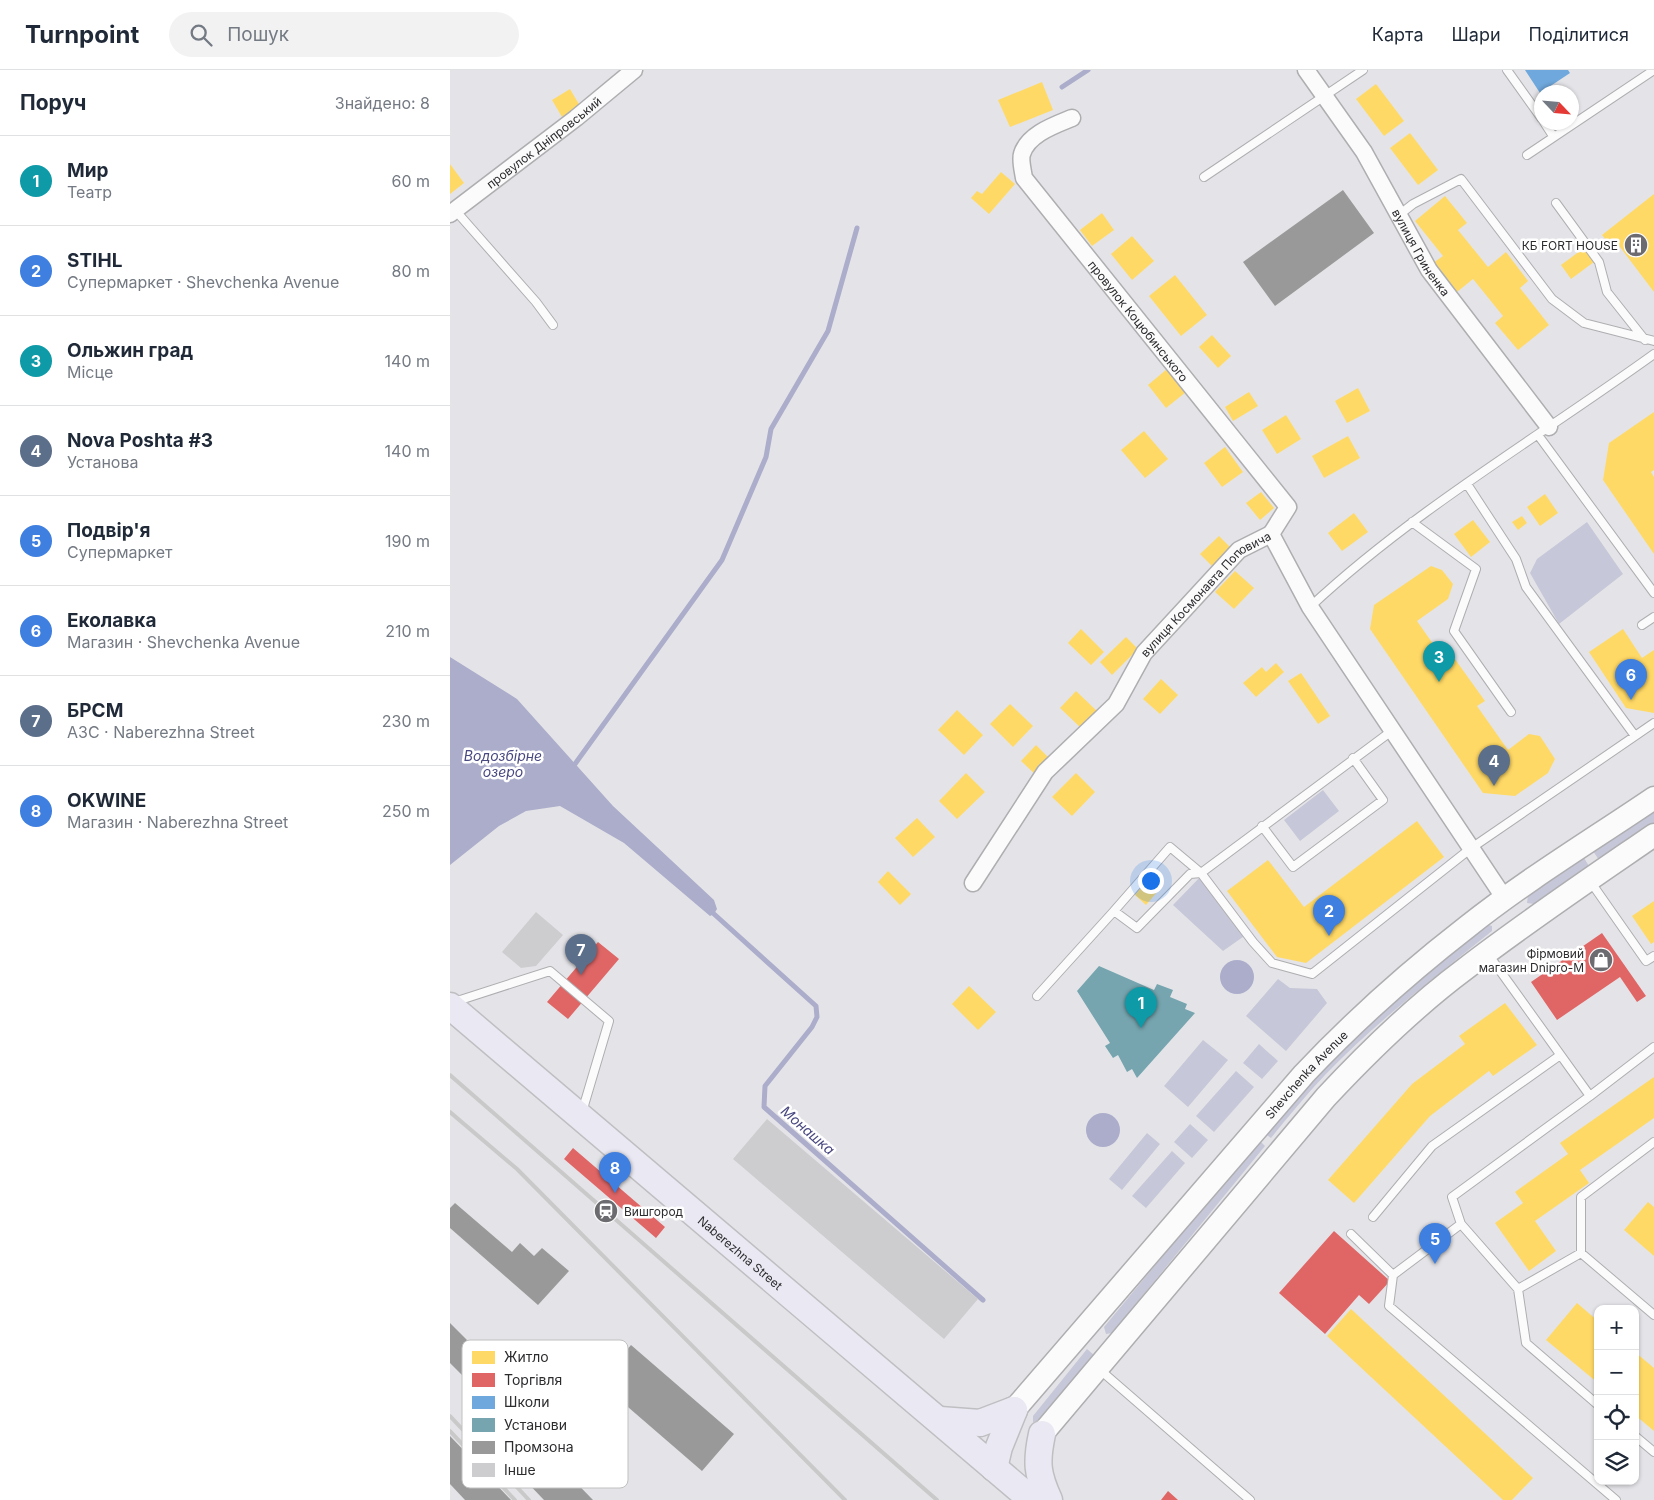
<!DOCTYPE html>
<html lang="uk">
<meta charset="utf-8">
<style>
body{margin:0;font-family:Inter,sans-serif;background:#f2f2f3;color:#1f2937}
.controls{position:absolute;right:15px;bottom:15px;display:grid;overflow:hidden;border-radius:10px;box-shadow:0 1px 4px #0004}
.controls button{width:45px;height:45px;display:grid;place-items:center;padding:0;border:0;border-bottom:1px solid #e0e1e3;background:#fff;color:#1f2937;font:25px sans-serif}
.compass{position:absolute;left:1084px;top:15px;width:45px;height:45px;border-radius:50%;background:#fff;box-shadow:0 1px 4px #0004;rotate:116deg}
.you{position:absolute;left:700px;top:810px;width:18px;height:18px;margin:-12px;border:4px solid #fff;border-radius:50%;background:#1a73e8;box-shadow:0 0 0 8px #1a73e833}
.badge{display:grid;place-items:center;width:32px;height:32px;border-radius:50%;background:#b45309;color:#fff;font-size:16px;font-weight:700}
.pin{position:absolute;translate:-50% -41px;filter:drop-shadow(0 1px 2px #0008)}
.pin::after{content:'';position:absolute;top:26px;width:18px;height:15px;background:inherit;clip-path:polygon(0 0,100% 0,50% 100%)}
.list{margin:0;padding:0;list-style:none}
h2{display:flex;justify-content:space-between;align-items:center;height:65px;margin:0;padding:0 20px;font-size:21px}
h2 small{font-size:16px;font-weight:400;color:#747a83}
.list li{display:grid;grid-template-columns:32px 1fr auto;gap:15px;align-items:center;box-sizing:border-box;height:90px;padding:0 20px;border-top:1px solid #e0e1e3}
.list b{display:block;font-size:19px;white-space:nowrap}
.list p{margin:0;font-size:16px;white-space:nowrap;color:#747a83}
.list em{font-size:16px;font-style:normal;color:#747a83}
.icon{flex:none;width:28px;height:28px;fill:none;stroke:currentColor;stroke-width:2;stroke-linecap:round;stroke-linejoin:round}
.map{position:relative;flex:none;width:1204px;height:1430px;overflow:hidden}
header{display:flex;align-items:center;gap:30px;box-sizing:border-box;height:70px;padding:0 25px;background:#fff;border-bottom:1px solid #e0e1e3}
header strong{font-size:24px}
nav{display:flex;gap:28px;margin-inline-start:auto;font-size:18px}
.search{width:350px;height:45px;background:#f2f2f3;display:flex;align-items:center;gap:12px;box-sizing:border-box;padding:0 18px;border-radius:28px;color:#747a83;font-size:19px}
main{display:flex}
aside{flex:1;background:#fff}
.map>svg:first-child{display:block}
.green{fill:#c6c7d8}
.water{fill:#abadcb}
.homes{fill:#ffd966}
.shops{fill:#e06666}
.schools{fill:#6fa8dc}
.public{fill:#76a5af}
.industry{fill:#999}
.lines{fill:none;stroke-linecap:round;stroke-linejoin:round}
.stream{stroke:#abadcb;stroke-width:5}
.building{fill:#cdcdd0}
.lane-casing{stroke:#aeaeb1;stroke-width:10}
.street-casing{stroke:#aeaeb1;stroke-width:19}
.secondary-casing{stroke:#aeaeb1;stroke-width:25}
.primary-casing{stroke:#bfbfc2;stroke-width:29}
.lane{stroke:#fbfbfc;stroke-width:8}
.street{stroke:#fbfbfc;stroke-width:16}
.secondary{stroke:#fbfbfc;stroke-width:22}
.primary{stroke:#eae9f3;stroke-width:26}
.rail{stroke:#c9c9c9;stroke-width:4}
.labels{text-anchor:middle;dominant-baseline:central;stroke-width:5;stroke-linejoin:round;paint-order:stroke}
.street-label{font-size:12px;fill:#2c2c2f;stroke:#fff}
.poi-label{font-size:12px;fill:#2c2c2f;stroke:#fff;text-anchor:end}
.water-label{font-size:14px;font-style:italic;fill:#484881;stroke:#fff}
.key{fill:#fff;stroke:#c0c0c1;stroke-width:1}
.key-label{font-size:14px;fill:#2c2c2f}
</style>
<header>
<strong>Turnpoint</strong>
<div class="search"><svg class="icon" aria-label="search" viewBox="0 0 24 24"><circle cx="10" cy="10" r="6"/><path d="M15 15l6 6"/></svg>Пошук</div>
<nav><a>Карта</a><a>Шари</a><a>Поділитися</a></nav>
</header>
<main>
<aside>
<h2>Поруч<small>Знайдено: 8</small></h2>
<ul class="list">
<li><span class="badge" style="background:#0f9aa8">1</span><div><b>Мир</b><p>Театр</p></div><em>60 m</em></li>
<li><span class="badge" style="background:#3f7fe0">2</span><div><b>STIHL</b><p>Супермаркет · Shevchenka Avenue</p></div><em>80 m</em></li>
<li><span class="badge" style="background:#0f9aa8">3</span><div><b>Ольжин град</b><p>Місце</p></div><em>140 m</em></li>
<li><span class="badge" style="background:#5c6f8a">4</span><div><b>Nova Poshta #3</b><p>Установа</p></div><em>140 m</em></li>
<li><span class="badge" style="background:#3f7fe0">5</span><div><b>Подвір'я</b><p>Супермаркет</p></div><em>190 m</em></li>
<li><span class="badge" style="background:#3f7fe0">6</span><div><b>Еколавка</b><p>Магазин · Shevchenka Avenue</p></div><em>210 m</em></li>
<li><span class="badge" style="background:#5c6f8a">7</span><div><b>БРСМ</b><p>АЗС · Naberezhna Street</p></div><em>230 m</em></li>
<li><span class="badge" style="background:#3f7fe0">8</span><div><b>OKWINE</b><p>Магазин · Naberezhna Street</p></div><em>250 m</em></li>
</ul>
</aside>
<div class="map">
<svg width="1204" height="1430" viewBox="0 0 1204 1430">
<rect width="100%" height="100%" fill="#e4e4e8"/>
<path class="green" d="M 1137,452 L 1173,504 L 1109,554 L 1080,503 L 1087,489 Z
M 873,720 L 889,741 L 850,771 L 834,750 Z
M 1204,740 L 1204,753 L 1149,790 L 1143,781 Z
M 1134,788 L 1139,796 L 1084,834 L 1077,833 L 1078,825 Z
M 752,805 L 800,862 L 773,881 L 723,835 Z
M 1036,854 L 1042,856 L 1042,861 C 985,907 926,952 875,1005 C 856,1025 838,1047 821,1068 L 814,1063 L 842,1030 L 944,929 Z
M 828,909 L 840,918 L 867,919 L 877,933 L 836,981 L 796,946 Z
M 753,970 L 778,990 L 738,1037 L 714,1016 Z
M 809,974 L 828,991 L 812,1009 L 793,993 Z
M 786,1001 L 804,1017 L 764,1062 L 746,1046 Z
M 740,1054 L 758,1070 L 742,1088 L 724,1072 Z
M 697,1063 L 710,1074 L 672,1120 L 659,1109 Z
M 809,1070 L 815,1076 L 662,1263 L 656,1264 L 654,1257 Z
M 722,1081 L 735,1093 L 696,1138 L 682,1126 Z
M 637,1279 L 644,1285 L 590,1351 L 583,1352 L 583,1346 Z"/>
<path class="water" d="M 0,587 L 67,629 L 163,736 L 264,830 L 267,839 L 264,844 L 260,846 L 174,773 L 110,736 L 76,741 L 49,756 L 0,795 Z
M770 907a17 17 0 1 1 34 0a17 17 0 1 1-34 0Z
M636 1060a17 17 0 1 1 34 0a17 17 0 1 1-34 0Z"/>
<path class="homes" d="M 592,12 L 603,40 L 560,57 L 548,30 Z
M 926,14 L 954,51 L 934,66 L 906,29 Z
M 120,19 L 130,36 L 112,47 L 102,30 Z
M 960,63 L 988,100 L 968,115 L 940,78 Z
M 0,94 L 14,113 L 0,124 Z
M 551,102 L 565,114 L 539,144 L 521,128 L 527,121 L 532,124 Z
M 1204,124 L 1204,222 L 1167,173 L 1162,177 L 1152,165 Z
M 995,126 L 1017,153 L 1008,160 L 1038,197 L 1056,182 L 1078,211 L 1070,218 L 1099,255 L 1068,280 L 1045,253 L 1053,246 L 1023,209 L 1007,222 L 983,193 L 993,186 L 965,151 Z
M 652,143 L 664,160 L 642,176 L 630,160 Z
M 682,166 L 704,191 L 682,210 L 661,184 Z
M 1134,178 L 1144,192 L 1121,209 L 1111,195 Z
M 725,205 L 757,245 L 731,266 L 699,226 Z
M 762,265 L 781,286 L 768,298 L 749,277 Z
M 717,299 L 736,322 L 716,338 L 698,315 Z
M 908,318 L 920,341 L 897,353 L 885,331 Z
M 799,322 L 808,336 L 783,351 L 775,337 Z
M 1204,342 L 1204,400 L 1201,402 L 1204,407 L 1204,484 L 1153,410 L 1159,373 Z
M 836,345 L 851,369 L 827,384 L 812,360 Z
M 694,361 L 718,389 L 695,408 L 671,380 Z
M 898,366 L 910,388 L 874,408 L 862,386 Z
M 775,377 L 793,402 L 772,417 L 754,393 Z
M 811,422 L 824,438 L 810,450 L 796,433 Z
M 1095,424 L 1108,443 L 1090,456 L 1077,437 Z
M 904,443 L 918,462 L 892,481 L 878,463 Z
M 1072,446 L 1077,453 L 1068,460 L 1062,452 Z
M 1023,450 L 1040,472 L 1021,487 L 1004,464 Z
M 769,466 L 782,479 L 764,498 L 750,484 Z
M 981,496 L 992,500 L 1003,514 L 998,529 L 967,551 L 995,591 L 1002,585 L 1035,631 L 1027,636 L 1058,680 L 1079,664 L 1090,666 L 1105,689 L 1098,703 L 1065,726 L 1033,723 L 920,559 L 924,535 Z
M 785,501 L 804,518 L 784,539 L 765,522 Z
M 631,559 L 654,582 L 641,595 L 618,573 Z
M 1173,559 L 1192,588 L 1204,580 L 1204,643 L 1176,638 L 1139,582 Z
M 676,567 L 688,579 L 662,605 L 650,592 Z
M 826,593 L 834,602 L 806,627 L 793,613 L 812,597 L 816,602 Z
M 851,603 L 880,646 L 868,654 L 838,611 Z
M 711,609 L 728,625 L 710,644 L 693,629 Z
M 626,621 L 649,643 L 633,660 L 610,638 Z
M 560,634 L 583,656 L 563,677 L 540,654 Z
M 507,640 L 533,665 L 514,685 L 488,660 Z
M 586,675 L 601,690 L 586,705 L 571,691 Z
M 516,703 L 535,722 L 507,749 L 489,731 Z
M 626,703 L 645,722 L 622,746 L 602,727 Z
M 467,748 L 485,767 L 463,787 L 445,768 Z
M 967,751 L 994,787 L 856,893 L 827,887 L 777,821 L 818,790 L 854,837 Z
M 438,801 L 461,824 L 450,835 L 428,812 Z
M 701,805 L 713,815 L 696,835 L 685,825 Z
M 1204,831 L 1204,872 L 1201,874 L 1182,846 Z
M 519,916 L 546,942 L 528,960 L 502,934 Z
M 1055,933 L 1087,975 L 1043,1006 L 1039,1001 L 980,1046 L 904,1133 L 878,1110 L 962,1014 L 1015,974 L 1009,966 Z
M 1204,1007 L 1204,1048 L 1130,1100 L 1139,1113 L 1085,1151 L 1106,1181 L 1079,1201 L 1045,1153 L 1073,1133 L 1065,1122 L 1118,1084 L 1110,1073 Z
M 1198,1132 L 1204,1137 L 1204,1186 L 1174,1160 Z
M 1127,1233 L 1148,1251 L 1148,1313 L 1096,1270 Z
M 901,1239 L 1083,1408 L 1062,1430 L 1053,1430 L 877,1266 Z
M 1185,1282 L 1204,1298 L 1204,1361 L 1185,1345 Z"/>
<path class="shops" d="M 1152,863 L 1196,926 L 1187,932 L 1170,907 L 1107,950 L 1081,912 Z
M 148,872 L 169,889 L 118,949 L 97,932 Z
M 123,1078 L 215,1157 L 206,1168 L 114,1089 Z
M 884,1161 L 940,1211 L 919,1234 L 909,1225 L 875,1264 L 829,1223 Z
M 718,1421 L 728,1430 L 711,1430 Z"/>
<path class="schools" d="M 1075,0 L 1118,0 L 1120,3 L 1090,23 Z"/>
<path class="public" d="M 649,896 L 704,920 L 707,914 L 723,920 L 720,927 L 737,934 L 735,939 L 745,943 L 687,1008 L 682,999 L 677,1002 L 668,985 L 663,988 L 655,976 L 660,973 L 627,921 Z"/>
<path class="industry" d="M 893,120 L 924,163 L 825,236 L 793,192 Z
M 5,1133 L 62,1182 L 70,1173 L 84,1186 L 92,1178 L 119,1201 L 88,1235 L 0,1158 L 0,1138 Z
M 0,1253 L 35,1288 L 15,1308 L 0,1293 Z
M 181,1275 L 284,1364 L 252,1401 L 149,1312 Z
M 71,1356 L 143,1430 L 94,1430 L 46,1380 Z
M 0,1366 L 61,1430 L 15,1430 L 0,1414 Z"/>
<g class="lines">
<path class="stream" d="M 612,17 L 638,0
M 125,694 L 272,490 L 316,387 L 321,359 L 378,261 L 407,158
M 264,844 L 366,936 L 367,947 L 362,957 L 315,1016 L 314,1037 L 533,1230"/>
</g>
<path class="building" d="M 86,842 L 113,865 L 86,896 L 71,898 L 52,882 Z
M 317,1049 L 528,1229 L 494,1269 L 283,1089 Z"/>
<g class="lines">
<g class="lane-casing">
<path id="lane" d="M 1057,0 L 1092,49
M 1094,52 L 1103,66
M 1077,85 L 1204,0
M 754,107 L 913,0
M 1106,133 L 1149,192 L 1157,222 L 1195,270
M 5,140 L 86,232 L 103,255
M 949,145 L 963,134 L 1011,109 L 1102,229 L 1134,253 L 1204,271
M 1088,365 L 1204,523
M 1017,414 L 1066,489 L 1076,517 L 1185,666
M 962,452 L 1026,499 L 1004,561 L 1061,642
M 860,537 C 964,440 1089,367 1204,284
M 1192,555 L 1204,547
M 943,660 L 751,803 L 803,872 L 822,893 L 862,904 L 1020,779 L 1204,653
M 812,756 L 843,797 L 933,730 L 903,688
M 1140,811 L 1196,891 L 1204,886
M 664,841 L 720,777 L 751,803
M 1038,884 L 1140,1026 L 1002,1127 L 1011,1154 L 1068,1219 L 1131,1183 L 1131,1127 L 1204,1072
M 587,926 L 664,841 L 687,858 L 740,804 L 751,803
M 4,932 L 100,901 L 159,951 L 132,1042
M 1140,1026 L 1204,977
M 923,1147 L 982,1076 L 1109,986
M 901,1164 L 943,1205 L 939,1236 L 1166,1430
M 1131,1183 L 1204,1245
M 943,1205 L 1011,1154
M 1068,1219 L 1076,1273 L 1148,1335
M 649,1299 L 800,1430
M 1185,1366 L 1204,1382"/>
</g>
<g class="street-casing">
<g id="street">
<path id="s1" d="M 856,0 L 914,82 L 979,200 L 1099,357"/>
<path id="s2" d="M 622,48 C 605,55 578,64 572,84 C 570,90 573,101 574,108 L 838,437 L 821,464"/>
<path id="s3" d="M 0,144 L 126,48 L 184,0"/>
<path id="s4" d="M 523,813 L 595,702 L 666,634 L 694,583 L 789,480 L 821,464 L 860,537 L 1055,829"/>
</g>
</g>
<g class="secondary-casing">
<g id="secondary">
<path id="s5" d="M 564,1340 L 854,1004 C 905,950 959,902 1017,857 C 1076,810 1142,770 1204,728"/>
<path d="M 592,1364 L 876,1027 C 919,981 964,937 1015,899 C 1076,852 1140,809 1204,765"/>
</g>
</g>
<g class="primary-casing">
<g id="primary">
<path id="s6" d="M 0,936 L 582,1430"/>
<path d="M 490,1350 L 530,1353 L 564,1340"/>
<path d="M 592,1364 C 586,1392 587,1404 599,1430"/>
<path d="M 544,1398 L 549,1377 L 564,1340"/>
</g>
</g>
<use href="#lane" class="lane"/>
<use href="#street" class="street"/>
<use href="#secondary" class="secondary"/>
<use href="#primary" class="primary"/>
<path class="rail" d="M 0,1005 L 487,1430
M 0,1042 L 67,1099 L 395,1430
M 0,1346 L 79,1430
M 0,1361 L 65,1430"/>
</g>
<defs>
<g id="building-disc" transform="scale(1.25)"><circle r="9.5" fill="#6c6c70" stroke="#fff"/><path d="M-4-6H4V6H1V3H-1V6H-4ZM-2.5-4.3h1.7v1.8h-1.7ZM.8-4.3h1.7v1.8H.8ZM-2.5-1h1.7V.8h-1.7ZM.8-1h1.7V.8H.8Z" fill="#fff"/></g>
<g id="shop-disc" transform="scale(1.25)"><circle r="9.5" fill="#6c6c70" stroke="#fff"/><path d="M-5-2.5h2.3a2.7 3.5 0 0 1 5.4 0H5L5.5 6h-11ZM-1.5-2.5h3a1.5 2.3 0 0 0-3 0Z" fill="#fff"/></g>
<g id="station-disc" transform="scale(1.25)"><circle r="9.5" fill="#6c6c70" stroke="#fff"/><path d="M-3-6H3Q5-6 5-4V2Q5 4 3 4L4.5 6H3L1.5 4h-3L-3 6H-4.5L-3 4Q-5 4-5 2V-4Q-5-6-3-6ZM-3.5-4v3h7v-3ZM-3.5 1v1.5H-2V1ZM2 1v1.5H3.5V1Z" fill="#fff"/></g>
</defs>
<g fill-rule="evenodd">
<use href="#building-disc" x="1186" y="175"/>
<use href="#shop-disc" x="1151" y="890"/>
<use href="#station-disc" x="156" y="1141"/>
</g>
<g class="labels">
<g class="street-label">
<text stroke="none"><textPath href="#s3" startOffset="118">провулок Дніпровський</textPath></text>
<text stroke="none"><textPath href="#s1" startOffset="216">вулиця Гриненка</textPath></text>
<text stroke="none"><textPath href="#s2" startOffset="271">провулок Коцюбинського</textPath></text>
<text stroke="none"><textPath href="#s4" startOffset="375">вулиця Космонавта Поповича</textPath></text>
<text stroke="none"><textPath href="#s5" startOffset="445">Shevchenka Avenue</textPath></text>
<text stroke="none"><textPath href="#s6" startOffset="381">Naberezhna Street</textPath></text>
</g>
<g class="poi-label">
<text x="1168" y="175">КБ FORT HOUSE</text>
<text x="1134" y="883">Фірмовий<tspan x="1134" dy="14">магазин Dnipro-M</tspan></text>
<text x="174" y="1141" text-anchor="start">Вишгород</text>
</g>
<g class="water-label">
<text x="53" y="685">Водозбірне<tspan x="53" dy="16">озеро</tspan></text>
<text transform="translate(358 1060) rotate(41)">Монашка</text>
</g>
</g>
<rect x="12" y="1270" width="166" height="148" rx="8" class="key"/>
<rect x="22" y="1281" width="23" height="13" fill="#ffd966"/>
<rect x="22" y="1303" width="23" height="14" fill="#e06666"/>
<rect x="22" y="1326" width="23" height="13" fill="#6fa8dc"/>
<rect x="22" y="1348" width="23" height="14" fill="#76a5af"/>
<rect x="22" y="1371" width="23" height="13" fill="#999"/>
<rect x="22" y="1393" width="23" height="14" fill="#cdcdd0"/>
<g class="key-label">
<text x="54" y="1292">Житло</text>
<text x="54" y="1315">Торгівля</text>
<text x="54" y="1337">Школи</text>
<text x="54" y="1360">Установи</text>
<text x="54" y="1382">Промзона</text>
<text x="54" y="1405">Інше</text>
</g>
</svg>
<div class="controls">
<button>+</button>
<button>−</button>
<button><svg class="icon" aria-label="locate" viewBox="0 0 24 24"><circle cx="12" cy="12" r="6"/><path d="M12 2v4M12 18v4M2 12h4M18 12h4"/></svg></button>
<button><svg class="icon" aria-label="layers" viewBox="0 0 24 24"><path d="M12 4l9 5-9 5-9-5zM3 14l9 5 9-5"/></svg></button>
</div>
<svg class="compass" viewBox="-18 -18 36 36"><path d="M0-13l5 13h-10z" fill="#e53935"/><path d="M0 13l5-13h-10z" fill="#747a83"/></svg>
<div class="you"></div>
<div class="pin badge" style="left:691px;top:958px;background:#0f9aa8">1</div>
<div class="pin badge" style="left:879px;top:866px;background:#3f7fe0">2</div>
<div class="pin badge" style="left:989px;top:612px;background:#0f9aa8">3</div>
<div class="pin badge" style="left:1044px;top:716px;background:#5c6f8a">4</div>
<div class="pin badge" style="left:985px;top:1194px;background:#3f7fe0">5</div>
<div class="pin badge" style="left:1181px;top:630px;background:#3f7fe0">6</div>
<div class="pin badge" style="left:131px;top:905px;background:#5c6f8a">7</div>
<div class="pin badge" style="left:165px;top:1123px;background:#3f7fe0">8</div>
</div>
</main>
